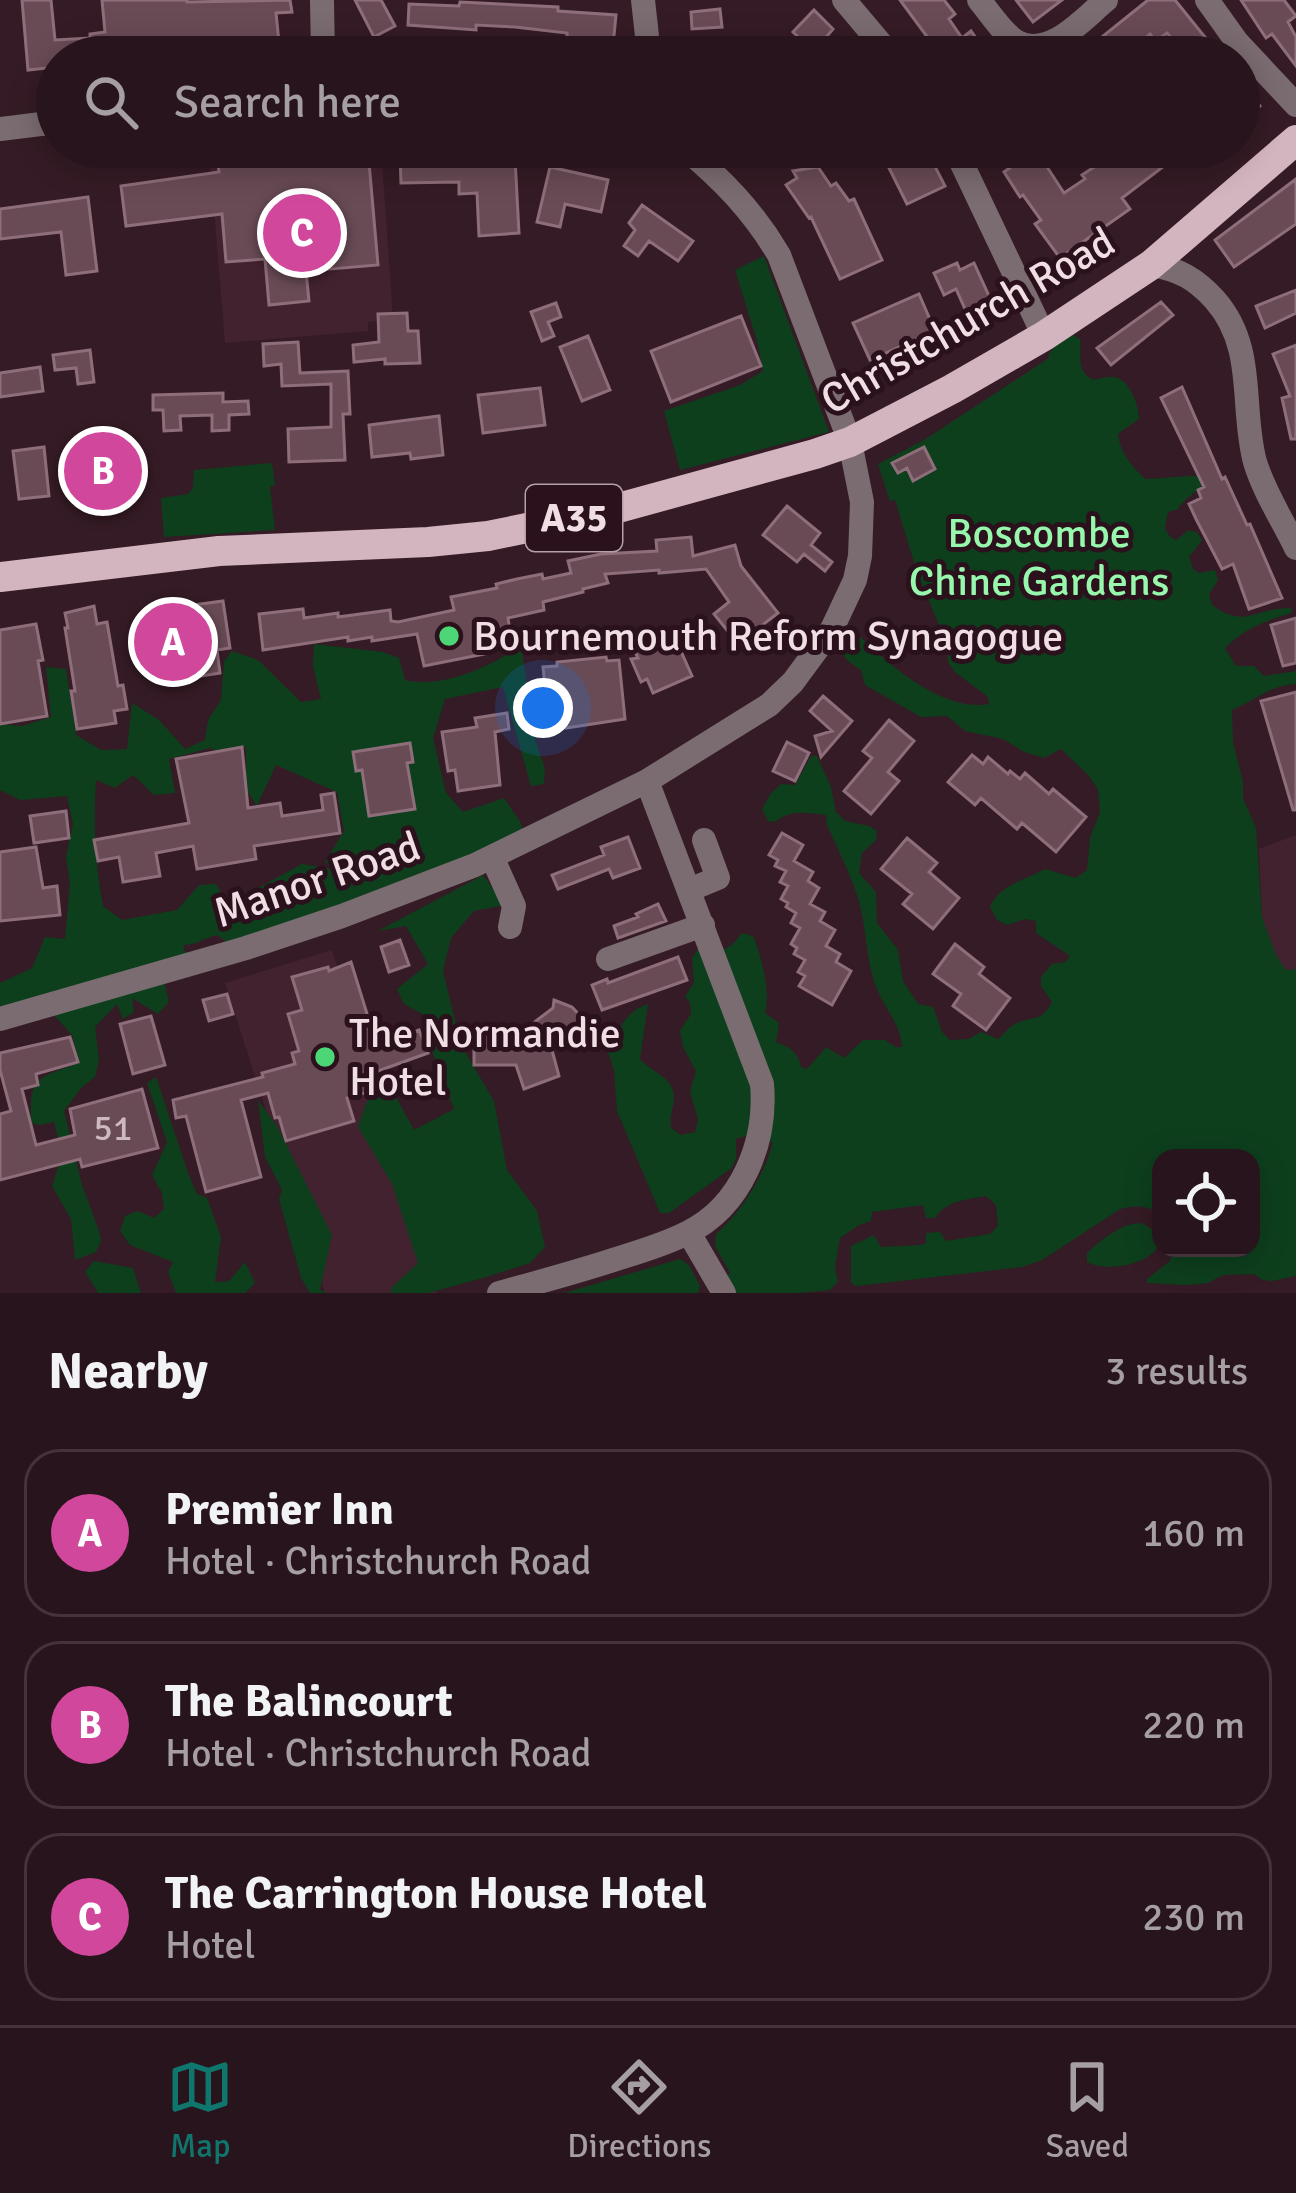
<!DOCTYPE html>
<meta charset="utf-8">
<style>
body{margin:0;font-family:Signika,sans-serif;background:#342129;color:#f1f3f6}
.controls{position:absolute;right:36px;bottom:36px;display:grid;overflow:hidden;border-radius:24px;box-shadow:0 6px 30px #0003}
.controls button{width:108px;height:108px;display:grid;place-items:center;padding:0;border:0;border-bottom:3px solid #44333b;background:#28141c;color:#f1f3f6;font:60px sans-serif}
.you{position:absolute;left:543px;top:708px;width:42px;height:42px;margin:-30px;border:9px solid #fff;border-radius:50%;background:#1a73e8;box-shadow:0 0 0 18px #1a73e833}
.badge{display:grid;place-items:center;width:78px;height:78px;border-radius:50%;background:#0f766e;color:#fff;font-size:39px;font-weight:700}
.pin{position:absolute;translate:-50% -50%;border:6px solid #fff;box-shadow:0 3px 12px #0006}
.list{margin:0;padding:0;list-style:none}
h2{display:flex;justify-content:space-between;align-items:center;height:156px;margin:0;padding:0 48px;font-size:51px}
h2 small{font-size:39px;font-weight:400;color:#a59ea3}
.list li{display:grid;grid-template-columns:78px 1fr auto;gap:36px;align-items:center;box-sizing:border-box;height:168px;margin:0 24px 24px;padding:0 24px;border:3px solid #44333b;border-radius:36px}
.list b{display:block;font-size:45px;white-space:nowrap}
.list p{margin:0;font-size:39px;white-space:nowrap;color:#a59ea3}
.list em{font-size:39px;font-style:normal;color:#a59ea3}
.icon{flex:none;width:66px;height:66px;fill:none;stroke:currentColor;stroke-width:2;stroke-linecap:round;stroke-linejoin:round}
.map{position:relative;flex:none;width:1296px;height:1293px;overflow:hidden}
.search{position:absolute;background:#28141c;box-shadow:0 6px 30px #0003;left:36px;right:36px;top:36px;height:132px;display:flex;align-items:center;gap:30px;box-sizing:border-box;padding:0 42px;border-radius:66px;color:#a59ea3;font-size:45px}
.sheet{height:732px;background:#28141c}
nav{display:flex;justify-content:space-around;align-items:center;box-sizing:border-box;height:168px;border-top:3px solid #44333b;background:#28141c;font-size:33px;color:#a59ea3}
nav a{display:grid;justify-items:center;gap:6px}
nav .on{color:#0f766e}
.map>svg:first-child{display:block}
.built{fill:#432230}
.green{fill:#0d3f1d;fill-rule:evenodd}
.building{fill:#694b56;stroke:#8e6e7a;stroke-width:3}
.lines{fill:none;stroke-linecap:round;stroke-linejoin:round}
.minor{stroke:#7b6c71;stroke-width:24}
.major{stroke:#d3b5bf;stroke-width:30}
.poi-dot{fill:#4dd676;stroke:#2a111c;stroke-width:4.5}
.labels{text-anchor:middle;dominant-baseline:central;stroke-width:10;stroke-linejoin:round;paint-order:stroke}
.number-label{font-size:36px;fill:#ceb9c0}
.shield{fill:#2a111c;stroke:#b5a0a8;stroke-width:3}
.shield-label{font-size:39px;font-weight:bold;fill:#f0dee4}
.street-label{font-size:42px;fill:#f0dee4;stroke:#2a111c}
.park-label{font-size:42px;fill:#97f7ac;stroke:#2a111c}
.poi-label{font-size:42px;fill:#f0dee4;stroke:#2a111c;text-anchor:start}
</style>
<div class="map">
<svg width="1296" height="1293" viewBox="0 0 1296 1293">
<rect width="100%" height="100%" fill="#351b25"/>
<path class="built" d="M 209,147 L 381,147 L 393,319 L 368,322 L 368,331 L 225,343 Z
M 1296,835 L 1296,1029 L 1262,917 L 1259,849 Z
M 332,950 L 437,1293 L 325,1293 L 225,983 Z"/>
<path class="green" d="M 764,256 L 829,432 L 680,470 L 664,411 L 740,385 L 763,371 L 757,341 L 735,270 Z
M 1073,335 L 1080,339 C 1082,357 1075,370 1093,380 C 1100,379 1107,376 1114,377 C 1130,379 1139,406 1139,419 L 1118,434 C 1120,453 1132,466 1145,479 C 1167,479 1187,474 1208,477 C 1203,489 1187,495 1178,509 L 1168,512 L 1165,528 L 1170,537 L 1176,540 L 1189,530 L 1198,533 L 1202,540 L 1189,557 L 1193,569 L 1199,573 L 1215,570 L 1218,580 L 1209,594 L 1212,605 C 1246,630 1256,607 1291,608 L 1292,613 C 1266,620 1243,630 1225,648 L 1236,666 L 1254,666 L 1264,676 L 1296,671 L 1296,684 C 1270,685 1254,701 1232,710 L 1233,742 L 1243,782 L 1243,798 L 1256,828 L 1262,917 L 1276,955 L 1286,970 L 1296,969 L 1296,1276 L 1272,1281 L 1263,1280 L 1254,1274 L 1223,1275 L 1208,1283 L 1186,1285 L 1147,1283 L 1147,1279 L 1170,1261 L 1173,1248 L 1251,1248 L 1251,1158 L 1161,1158 L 1161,1214 C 1147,1205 1136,1205 1120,1209 L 1042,1260 L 1022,1267 L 856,1286 L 851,1283 L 851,1246 L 874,1235 L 881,1247 L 921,1245 L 926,1243 L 926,1233 L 940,1232 L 946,1241 L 990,1234 L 998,1226 L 996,1205 L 986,1196 C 966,1200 947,1200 935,1218 L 926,1218 L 923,1205 L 872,1212 L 871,1221 L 859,1225 L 840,1238 L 835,1267 L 838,1282 L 830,1290 L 798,1293 L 735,1293 L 724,1278 L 730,1273 L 715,1246 L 716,1234 C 742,1211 764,1176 773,1142 L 745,1136 L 736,1139 L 736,1158 L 732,1168 L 669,1213 L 660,1213 L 617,1111 L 614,1070 L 608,1052 C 617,1032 625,1011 648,1004 L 640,1059 C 651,1072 674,1077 674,1097 C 674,1108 669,1115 671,1128 L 681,1135 L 695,1132 L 698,1120 L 690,1091 L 696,1071 L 683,1047 L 680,1030 L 691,1014 L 690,1002 L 685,997 L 694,982 L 692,958 L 702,943 L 720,952 L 733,944 L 742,933 L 753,936 C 761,954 771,993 765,1013 L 779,1023 L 776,1042 C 790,1047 798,1052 801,1067 L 807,1069 L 826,1047 L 844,1058 L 863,1040 L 885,1040 L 896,1047 L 902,1047 C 901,1024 884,1008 876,987 C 865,957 867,924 857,895 C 849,871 837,848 827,825 L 826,815 C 806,813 791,809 775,822 L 768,821 L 762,809 L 771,793 L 781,784 L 795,785 L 811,756 L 817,756 L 831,787 L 836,812 L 845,821 L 869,826 L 877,831 L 876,840 L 862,853 L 859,873 L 876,892 L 877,923 L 898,950 L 903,981 L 918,1004 L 933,1007 L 942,1032 L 950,1040 L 969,1039 L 981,1032 L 998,1039 C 1003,1035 1007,1029 1012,1026 C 1029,1014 1040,1025 1052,1002 L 1041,986 L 1041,977 L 1052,964 L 1065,962 L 1070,956 L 1036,933 L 1036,921 L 1025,919 L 1007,925 L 997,920 L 990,907 C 1000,884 1024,881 1045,869 L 1076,878 L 1087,870 L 1090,838 L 1100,812 L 1098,790 L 1089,776 L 1061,749 L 1044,758 L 1024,752 L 1003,739 L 965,731 L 947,716 L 921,717 L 865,685 L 861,670 C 840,657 836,650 858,635 C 890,665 941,712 989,704 L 988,697 L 955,672 L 948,662 L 948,647 L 917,572 L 895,500 L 890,501 L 878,464 L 924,440 L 1049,358 L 1048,355 L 1055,346 Z
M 272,463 L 275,485 L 270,487 L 275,530 L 164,537 L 161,498 L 188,494 L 193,488 L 194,470 Z
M 314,644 L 383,652 L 399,658 L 405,680 C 442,689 492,666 521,645 L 535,740 L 545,768 L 544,784 L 531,786 L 503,687 L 445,699 L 433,738 L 446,793 L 463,812 L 504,798 L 521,823 L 523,834 L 232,946 L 217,935 C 204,938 197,945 183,945 L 185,952 L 207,953 L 0,1016 L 0,983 L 32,968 L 45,937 L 65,939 L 70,884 L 66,857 L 73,824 L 67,796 L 20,800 L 0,790 L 0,724 L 22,726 L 51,717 L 46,667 L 66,669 L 76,735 L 101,750 L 127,749 L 132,703 L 159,720 L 185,749 L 205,740 L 208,720 L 221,700 L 224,661 L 232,651 L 258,660 L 301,702 L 321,699 L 313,667 ZM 246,747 L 246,789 L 257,806 L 276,765 L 337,792 L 344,831 L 325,862 L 359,890 L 328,868 L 302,864 L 229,904 L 216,884 L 199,885 L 177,910 L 122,920 L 103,906 C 95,863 93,824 96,780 L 115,788 L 133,775 L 154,795 L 175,793 L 169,759 L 210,748 L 220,752 Z
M 483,875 L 505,905 L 474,911 L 451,938 L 443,971 L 461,1045 L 494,1101 L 507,1170 L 537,1211 L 545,1247 L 530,1263 L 483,1278 L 428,1293 L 390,1293 L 392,1287 L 418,1263 L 392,1184 L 358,1127 L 367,1101 L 390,1086 L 414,1130 L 454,1109 L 432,1051 L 430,1018 L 404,1004 L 397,989 L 428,964 L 406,926 L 378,931 Z
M 163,977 L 169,1002 L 158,1014 L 132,998 L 134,1012 L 123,1019 L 117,1004 L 95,1027 L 99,1059 L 95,1077 L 81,1088 L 64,1111 L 82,1185 L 99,1231 L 101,1241 L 96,1252 L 75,1260 L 71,1219 L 52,1186 L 62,1155 L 54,1122 L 40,1125 L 31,1123 C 29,1075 38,1078 79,1063 L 72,1035 L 52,1013 Z
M 156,1077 L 188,1173 L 197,1194 L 207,1198 L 221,1237 L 215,1282 L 229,1281 L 245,1262 L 255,1283 L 245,1293 L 176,1293 L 168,1272 L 173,1262 L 130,1245 L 120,1231 L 125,1216 L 138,1211 L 154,1218 L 164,1209 L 162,1193 L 152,1175 L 167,1142 L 147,1083 Z
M 258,1100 L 277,1126 L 332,1235 L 320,1290 L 327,1293 L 310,1293 L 301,1278 L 279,1199 L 282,1190 L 265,1157 Z
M 1141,1223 C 1193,1247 1120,1279 1087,1262 L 1087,1253 C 1101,1240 1121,1223 1141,1223 Z
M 680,1259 L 689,1265 L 700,1286 L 698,1293 L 564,1293 Z
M 94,1261 L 133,1268 L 141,1293 L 98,1293 L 85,1272 Z"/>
<path class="building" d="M 22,0 L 51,0 L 55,40 L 90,38 L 90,34 L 105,32 L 102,0 L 187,0 L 187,2 L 290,0 L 292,12 L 276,13 L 279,42 L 273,43 L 273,48 L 212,54 L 212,57 L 57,57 L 57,67 L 28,70 Z
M 355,0 L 381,0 L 395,26 L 374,37 Z
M 900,0 L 944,0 L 955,14 L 949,19 L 962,38 L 971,31 L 985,51 L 977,57 L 942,57 Z
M 1016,0 L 1062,0 L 1033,22 Z
M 1148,0 L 1175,0 L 1221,57 L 1187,57 L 1167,33 L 1156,41 L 1150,34 L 1122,57 L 1077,57 Z
M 1241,0 L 1284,0 L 1296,16 L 1288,22 L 1296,37 L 1296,66 L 1272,34 L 1266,38 Z
M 460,2 L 558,7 L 558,11 L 616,15 L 613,46 L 594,44 L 594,39 L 567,37 L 567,33 L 515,27 L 476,25 L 476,30 L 408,25 L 409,4 L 459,6 Z
M 720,9 L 722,27 L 692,29 L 691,12 Z
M 814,10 L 833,29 L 822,42 L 837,57 L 819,57 L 793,32 Z
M 1239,79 L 1260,106 L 1239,123 Z
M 871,147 L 925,147 L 945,186 L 907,204 L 886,162 Z
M 1004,147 L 1034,147 L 1064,193 L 1085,179 L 1082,175 L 1125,147 L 1189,147 L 1122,198 L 1130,209 L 1060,258 L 1035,224 L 1041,220 L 1023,195 L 1020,197 L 1004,172 L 1018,162 Z
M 368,151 L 378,265 L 306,271 L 309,301 L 269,305 L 265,259 L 226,262 L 222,214 L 126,226 L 121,186 L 219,172 L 218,163 Z
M 443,153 L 443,162 L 515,158 L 519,233 L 479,236 L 477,193 L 459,194 L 459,182 L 401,183 L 400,154 Z
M 550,167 L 608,180 L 601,212 L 565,204 L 560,227 L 537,222 Z
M 818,167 L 831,186 L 836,183 L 849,201 L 854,199 L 882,260 L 840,279 L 811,217 L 809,218 L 786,185 L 797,178 L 793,171 Z
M 1296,179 L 1296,224 L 1234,267 L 1215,240 Z
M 88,197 L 97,271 L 66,275 L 61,232 L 0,239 L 0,209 Z
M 642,205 L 693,241 L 678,261 L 649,241 L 638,256 L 624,246 L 635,230 L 629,223 Z
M 957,263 L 960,270 L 974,263 L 994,307 L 969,318 L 956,289 L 944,295 L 934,273 Z
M 1296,290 L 1296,313 L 1265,328 L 1256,306 Z
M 919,294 L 935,331 L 870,360 L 853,323 Z
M 1161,302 L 1173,315 L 1111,365 L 1097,348 Z
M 556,303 L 561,317 L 548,322 L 554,336 L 542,341 L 531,312 Z
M 407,313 L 408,331 L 418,331 L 420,363 L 385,364 L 385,359 L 354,362 L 353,345 L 379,342 L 378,314 Z
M 741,316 L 761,366 L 671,402 L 651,351 Z
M 588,336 L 610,390 L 582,401 L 560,347 Z
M 298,342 L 300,373 L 348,371 L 350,414 L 343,414 L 345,460 L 289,462 L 288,429 L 331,427 L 331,384 L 282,386 L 281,364 L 264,366 L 263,344 Z
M 1296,345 L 1296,439 L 1291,439 L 1282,398 L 1290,396 L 1273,354 Z
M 90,350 L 94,382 L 78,384 L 76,368 L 55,370 L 53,355 Z
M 40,367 L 43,391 L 0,397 L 0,373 Z
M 1182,387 L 1222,479 L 1225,477 L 1247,525 L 1250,524 L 1282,598 L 1249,609 L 1233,564 L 1222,569 L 1196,519 L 1189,504 L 1201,498 L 1198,490 L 1204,487 L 1161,398 Z
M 540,388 L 545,425 L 483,433 L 478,395 Z
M 223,393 L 223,402 L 248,401 L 249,414 L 229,415 L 229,430 L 212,431 L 212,415 L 180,416 L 181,430 L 164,431 L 163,410 L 153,410 L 153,395 Z
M 439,416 L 443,455 L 411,459 L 410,453 L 372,457 L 369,425 Z
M 44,447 L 49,496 L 19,499 L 13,451 Z
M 924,447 L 935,469 L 913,481 L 907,468 L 898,473 L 892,463 Z
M 116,449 L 122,488 L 91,492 L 85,453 Z
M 787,506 L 820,533 L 811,545 L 832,562 L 825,571 L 804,554 L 797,562 L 763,535 Z
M 691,537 L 693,556 L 735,545 L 741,566 L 778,613 L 738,644 L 714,614 L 729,602 L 706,569 L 659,573 L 659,570 L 605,574 L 608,583 L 583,589 L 583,592 L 543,602 L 544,610 L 508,618 L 510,631 L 480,637 L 484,654 L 424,666 L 417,634 L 372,641 L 372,637 L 348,641 L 348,637 L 263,650 L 259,614 L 303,609 L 304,618 L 338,613 L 338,617 L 390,610 L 391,621 L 398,622 L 454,610 L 451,597 L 497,588 L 496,584 L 517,579 L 542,574 L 543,579 L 571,573 L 568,561 L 601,554 L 657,551 L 656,540 Z
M 223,601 L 230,648 L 217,650 L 220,673 L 195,677 L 192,653 L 158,658 L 153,622 L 158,622 L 156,610 Z
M 94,606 L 97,624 L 107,622 L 118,686 L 123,685 L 127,709 L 114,711 L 116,723 L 77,729 L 71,691 L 75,691 L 65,628 L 68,628 L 65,613 Z
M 1296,618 L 1296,663 L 1283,666 L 1271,625 Z
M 36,624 L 43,660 L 38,661 L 47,716 L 0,724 L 0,630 Z
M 672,631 L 692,676 L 653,693 L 647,679 L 641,682 L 631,659 L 638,658 L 632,645 Z
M 606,657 L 607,661 L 619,660 L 625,719 L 566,728 L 565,725 L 549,727 L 543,667 L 557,666 L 557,662 Z
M 1296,692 L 1296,810 L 1293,810 L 1261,701 Z
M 823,696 L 852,721 L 821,757 L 815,736 L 832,731 L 810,711 Z
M 507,713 L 509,729 L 495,732 L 500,785 L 458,791 L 455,770 L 448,771 L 442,732 L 477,727 L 475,718 Z
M 889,720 L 914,741 L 888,772 L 899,781 L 871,814 L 844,791 L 872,758 L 863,751 Z
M 787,742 L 809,753 L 795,781 L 773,771 Z
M 410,743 L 413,762 L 407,763 L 415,809 L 369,816 L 362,770 L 356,771 L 353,752 Z
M 242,747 L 248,808 L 280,803 L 282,816 L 323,810 L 321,795 L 334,793 L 340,833 L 254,846 L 256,859 L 197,869 L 193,846 L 156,853 L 160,876 L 123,882 L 119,857 L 98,861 L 94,840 L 189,823 L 176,759 Z
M 972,755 L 983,764 L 988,757 L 1008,774 L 1010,771 L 1020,779 L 1025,773 L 1049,794 L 1053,789 L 1086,817 L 1056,852 L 1022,823 L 1017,829 L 981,798 L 975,805 L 948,782 Z
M 66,811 L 69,838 L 34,843 L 30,816 Z
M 782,833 L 803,845 L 794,861 L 813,872 L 808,881 L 819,888 L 810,904 L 825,912 L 820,921 L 835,930 L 826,946 L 840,954 L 836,962 L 851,971 L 832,1005 L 799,986 L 805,976 L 798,972 L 805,960 L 794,954 L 797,948 L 791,944 L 800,928 L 791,923 L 796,913 L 786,907 L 788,903 L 781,899 L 788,886 L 780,882 L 786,871 L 775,866 L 778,860 L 769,855 Z
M 628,837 L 640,868 L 613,878 L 609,869 L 558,889 L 552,875 L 604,855 L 601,847 Z
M 907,838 L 937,863 L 929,872 L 959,898 L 933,929 L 903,904 L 912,894 L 881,869 Z
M 36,847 L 43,888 L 57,886 L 60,915 L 0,921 L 0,852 Z
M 658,904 L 666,921 L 618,938 L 614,926 L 638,917 L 636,914 Z
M 400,940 L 409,965 L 389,972 L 381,947 Z
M 955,944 L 984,967 L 979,974 L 1010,998 L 986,1030 L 953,1006 L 961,994 L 933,974 Z
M 678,957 L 687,980 L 602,1010 L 592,985 L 607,979 L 608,983 Z
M 351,962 L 377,1046 L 419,1030 L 428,1053 L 367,1075 L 372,1091 L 347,1098 L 354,1121 L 286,1141 L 279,1117 L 275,1118 L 268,1093 L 241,1100 L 261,1177 L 206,1192 L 186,1116 L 176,1118 L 173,1100 L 263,1077 L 262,1073 L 295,1064 L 292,1053 L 299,1051 L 288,1014 L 302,1010 L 292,977 L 328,967 L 329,971 Z
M 227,994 L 233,1014 L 209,1021 L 203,1000 Z
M 554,1000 L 572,1007 L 585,1021 L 552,1050 L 559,1076 L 524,1089 L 516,1065 L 474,1065 L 474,1047 L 483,1028 L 524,1030 L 553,1008 Z
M 151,1016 L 165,1065 L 133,1074 L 120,1024 Z
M 70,1037 L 78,1062 L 36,1074 L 38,1085 L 22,1089 L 36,1145 L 75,1135 L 70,1109 L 142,1089 L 158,1148 L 82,1167 L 80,1159 L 0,1180 L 0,1114 L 11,1111 L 0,1070 L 0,1053 Z"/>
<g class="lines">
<path class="minor" d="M 322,0 L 323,57
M 643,0 L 647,36 L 644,57
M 844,0 L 892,57
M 979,0 C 990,13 1003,34 1017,42 C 1050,59 1084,18 1106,0
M 1207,0 L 1237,42 L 1296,105
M 0,129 L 57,122
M 954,147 L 1044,336
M 1151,265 C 1179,269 1196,279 1215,300 C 1257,348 1240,406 1255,462 C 1264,492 1283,521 1296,548
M 492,857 L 514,906 L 510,927
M 689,890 L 718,878 L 704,840
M 608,959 L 703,925
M 0,1019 L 246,948 L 342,916 L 475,865 L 647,781 L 769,705 L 793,682 L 832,629 L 855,580 L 860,556 L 862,502 L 850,442 L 779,255 C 753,211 722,179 683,147
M 689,1233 L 724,1293
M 499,1293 C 536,1283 572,1273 607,1262 C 634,1253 662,1246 687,1233 C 742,1206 767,1142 762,1084 L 647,781"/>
<path class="major" d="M 0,577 L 219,551 L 428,542 L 488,536 L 600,513 L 815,454 L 850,442 L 952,389 L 1044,336 L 1151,265 L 1296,140"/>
</g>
<g class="poi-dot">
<circle cx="449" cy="636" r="12"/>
<circle cx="325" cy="1057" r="12"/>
</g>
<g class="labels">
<g class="number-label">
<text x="113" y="1128">51</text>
</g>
<rect class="shield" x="526" y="485" width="96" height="66" rx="9"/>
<g class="shield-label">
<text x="574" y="518">A35</text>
</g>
<g class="street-label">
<text transform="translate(968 321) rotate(-30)">Christchurch Road</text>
<text transform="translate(317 880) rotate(-19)">Manor Road</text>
</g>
<g class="park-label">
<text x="1039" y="533">Boscombe<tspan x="1039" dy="48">Chine Gardens</tspan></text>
</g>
<g class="poi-label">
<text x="473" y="636">Bournemouth Reform Synagogue</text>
<text x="349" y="1033">The Normandie<tspan x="349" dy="48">Hotel</tspan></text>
</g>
</g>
</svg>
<div class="controls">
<button><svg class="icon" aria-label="locate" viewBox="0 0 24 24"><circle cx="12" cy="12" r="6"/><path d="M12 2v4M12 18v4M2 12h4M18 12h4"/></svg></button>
</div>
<div class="you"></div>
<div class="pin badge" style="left:173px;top:642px;background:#d1479c">A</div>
<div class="pin badge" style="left:103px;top:471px;background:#d1479c">B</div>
<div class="pin badge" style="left:302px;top:233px;background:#d1479c">C</div>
<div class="search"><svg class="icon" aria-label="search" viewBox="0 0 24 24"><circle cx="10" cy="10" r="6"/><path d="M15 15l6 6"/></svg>Search here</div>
</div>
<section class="sheet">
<h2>Nearby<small>3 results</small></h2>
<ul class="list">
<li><span class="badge" style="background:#d1479c">A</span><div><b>Premier Inn</b><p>Hotel · Christchurch Road</p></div><em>160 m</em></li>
<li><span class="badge" style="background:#d1479c">B</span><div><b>The Balincourt</b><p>Hotel · Christchurch Road</p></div><em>220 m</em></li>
<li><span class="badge" style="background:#d1479c">C</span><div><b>The Carrington House Hotel</b><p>Hotel</p></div><em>230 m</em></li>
</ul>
</section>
<nav>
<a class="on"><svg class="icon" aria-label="map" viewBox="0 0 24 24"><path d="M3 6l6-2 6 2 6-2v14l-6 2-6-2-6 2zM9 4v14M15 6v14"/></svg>Map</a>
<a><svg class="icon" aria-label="directions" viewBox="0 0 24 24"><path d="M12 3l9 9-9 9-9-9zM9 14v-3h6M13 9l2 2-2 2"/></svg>Directions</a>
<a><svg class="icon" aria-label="saved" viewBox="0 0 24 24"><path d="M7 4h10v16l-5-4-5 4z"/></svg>Saved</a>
</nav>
